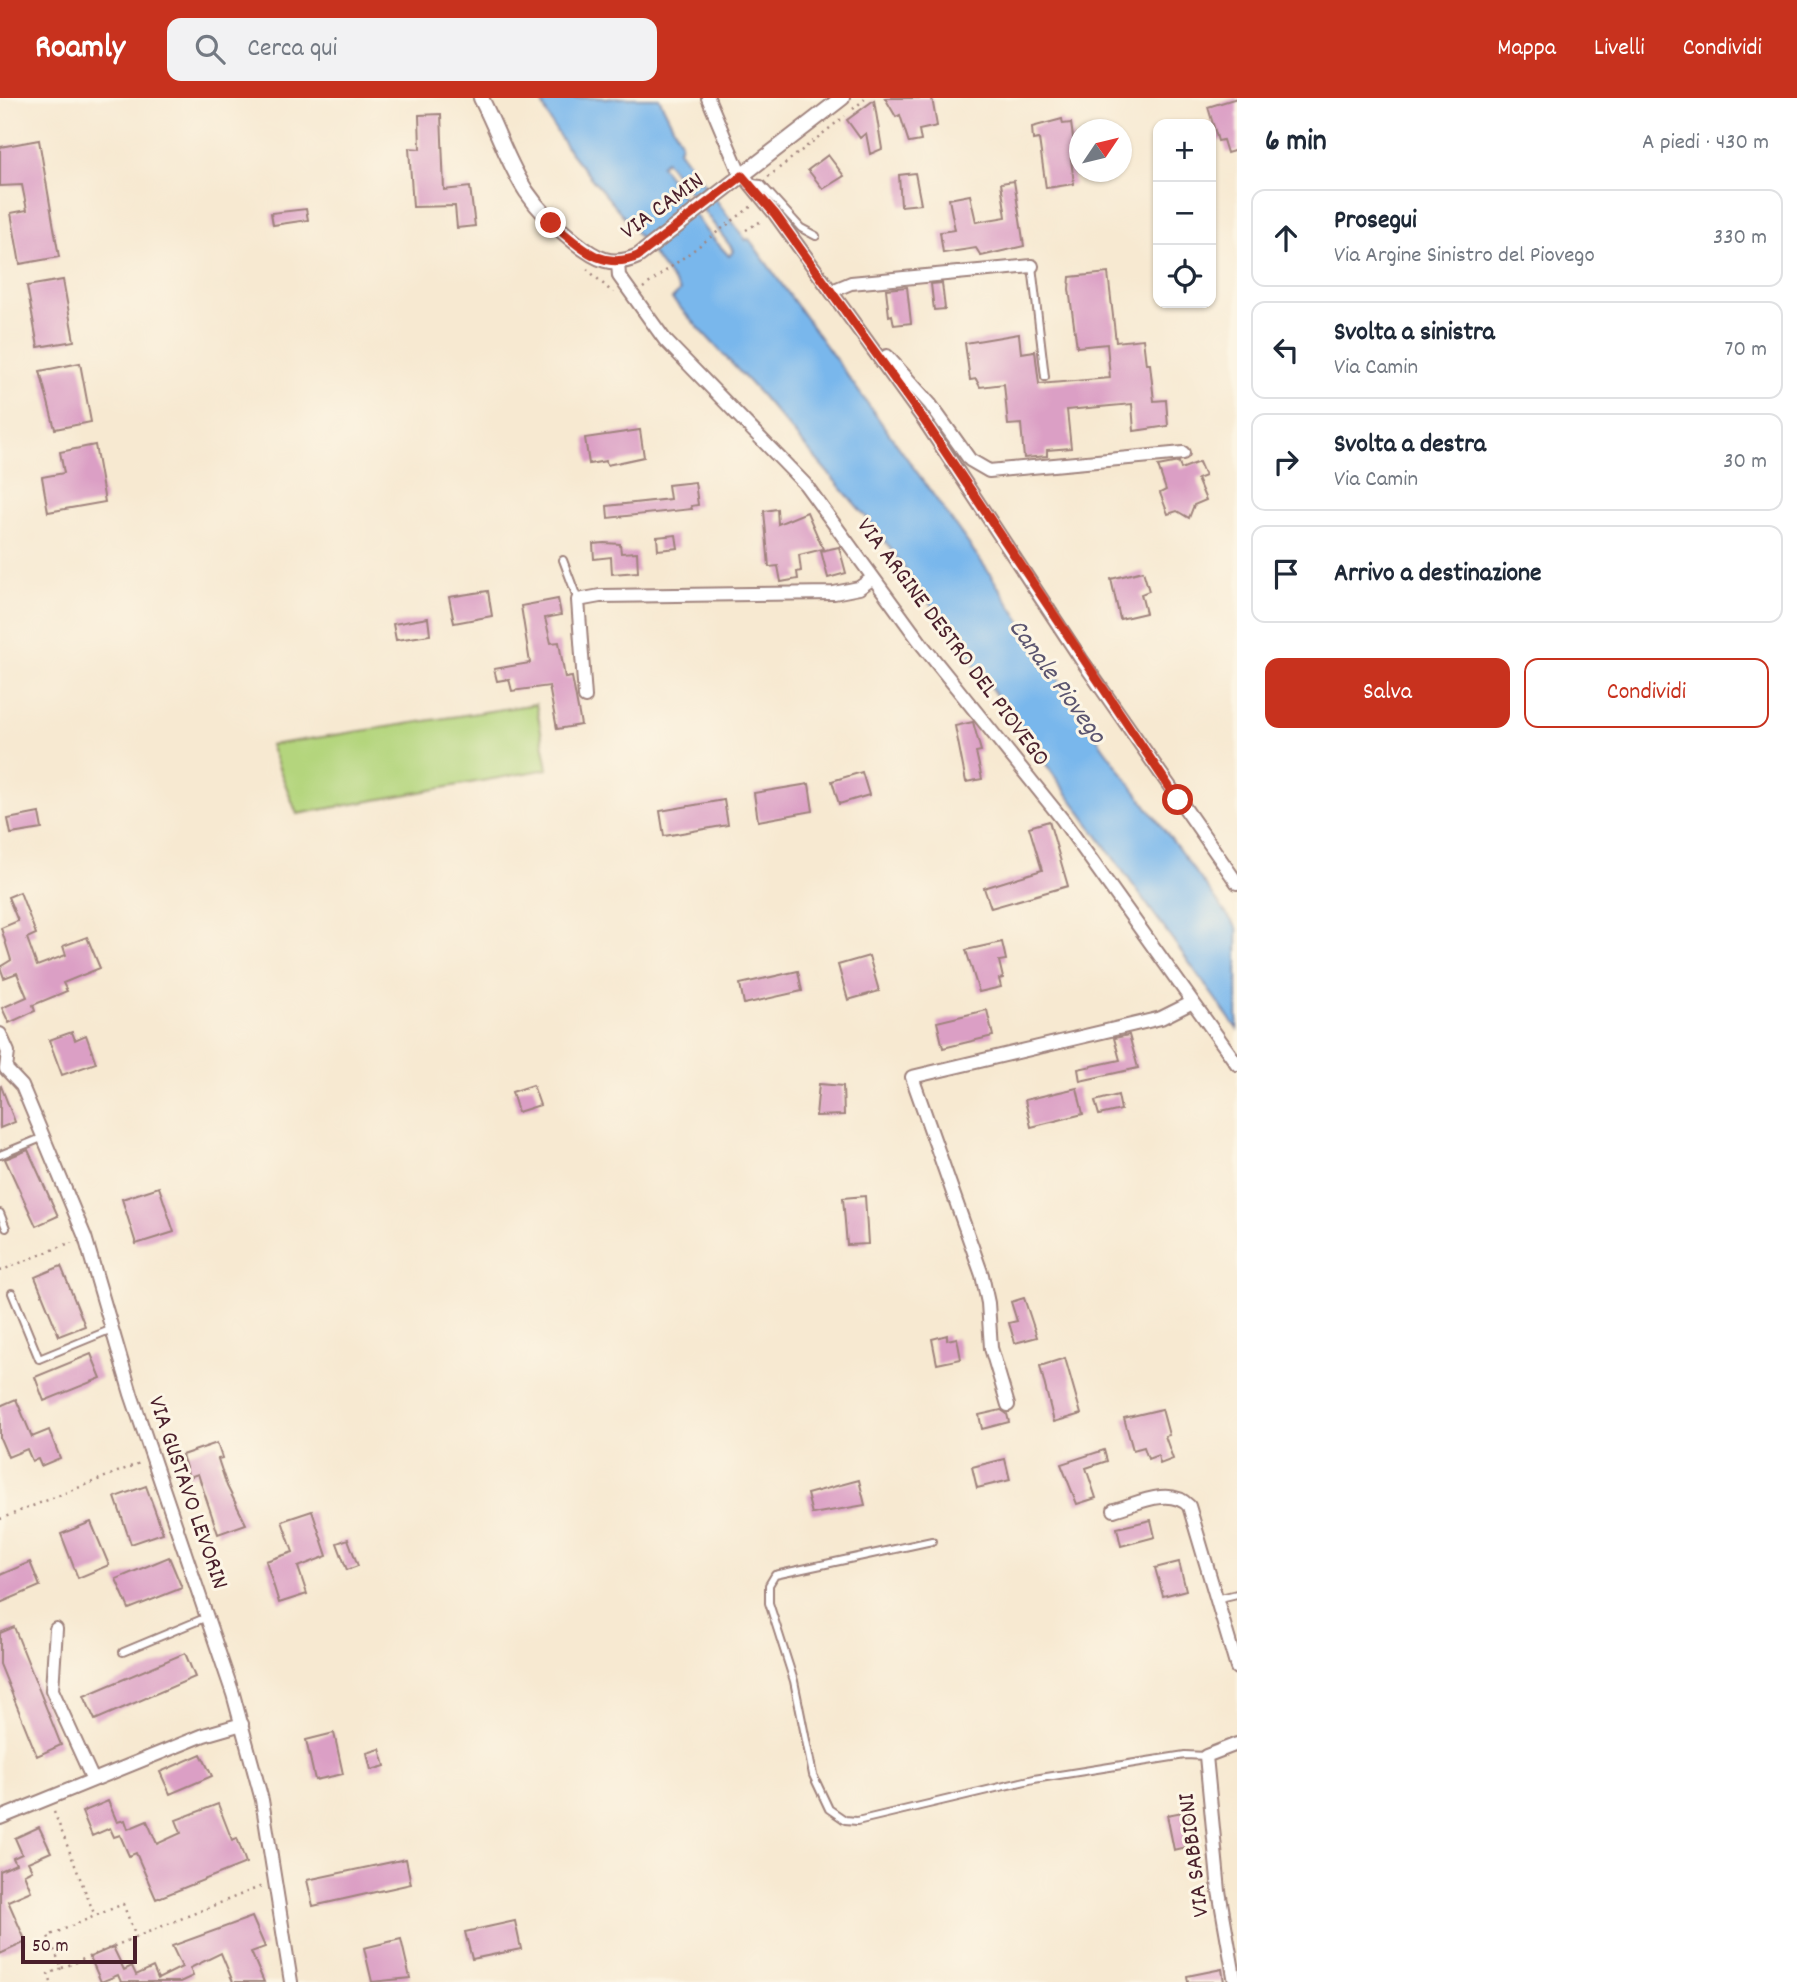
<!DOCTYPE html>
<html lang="it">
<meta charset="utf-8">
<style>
body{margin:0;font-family:Dekko,sans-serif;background:#f2f2f3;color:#1f2937}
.controls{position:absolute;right:21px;top:21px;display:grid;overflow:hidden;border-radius:14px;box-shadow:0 2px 5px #0004}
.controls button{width:63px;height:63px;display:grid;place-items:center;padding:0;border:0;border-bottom:2px solid #e0e1e3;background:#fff;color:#1f2937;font:35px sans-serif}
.compass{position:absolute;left:1069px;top:21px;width:63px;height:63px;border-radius:50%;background:#fff;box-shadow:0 2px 5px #0004;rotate:55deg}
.scale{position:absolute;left:21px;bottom:18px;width:116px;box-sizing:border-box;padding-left:7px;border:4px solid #4a1f2b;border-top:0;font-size:19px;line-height:24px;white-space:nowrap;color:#4a1f2b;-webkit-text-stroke:5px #fcf5e5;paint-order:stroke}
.stop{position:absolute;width:21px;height:21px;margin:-16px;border:5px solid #c8321e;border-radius:50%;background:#fff}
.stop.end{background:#c8321e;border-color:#fff;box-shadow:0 2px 7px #0008}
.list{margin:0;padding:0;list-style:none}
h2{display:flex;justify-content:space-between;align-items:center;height:91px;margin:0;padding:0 28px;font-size:30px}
h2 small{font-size:23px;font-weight:400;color:#747a83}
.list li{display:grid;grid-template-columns:46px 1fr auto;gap:21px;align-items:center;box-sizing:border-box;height:98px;margin:0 14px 14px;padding:0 14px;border:2px solid #e0e1e3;border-radius:14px}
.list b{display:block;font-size:26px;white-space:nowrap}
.list p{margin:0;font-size:23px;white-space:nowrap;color:#747a83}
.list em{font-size:23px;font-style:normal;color:#747a83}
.actions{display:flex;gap:14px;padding:21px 28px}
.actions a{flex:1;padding:16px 0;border:2px solid #c8321e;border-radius:14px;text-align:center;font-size:24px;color:#c8321e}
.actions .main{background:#c8321e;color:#fff}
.icon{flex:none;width:38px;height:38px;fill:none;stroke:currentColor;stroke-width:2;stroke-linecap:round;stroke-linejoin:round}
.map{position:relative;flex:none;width:1237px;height:1884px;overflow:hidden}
header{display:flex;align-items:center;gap:42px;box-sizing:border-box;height:98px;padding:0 35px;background:#c8321e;color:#fff}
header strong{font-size:33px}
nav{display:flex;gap:38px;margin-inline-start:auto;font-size:24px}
.search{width:490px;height:63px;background:#f2f2f3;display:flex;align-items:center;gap:18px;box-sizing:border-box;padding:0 24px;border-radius:14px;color:#747a83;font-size:26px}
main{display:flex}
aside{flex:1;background:#fff}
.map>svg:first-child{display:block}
.green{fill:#b4d57d;stroke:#7f7a54;stroke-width:2}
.water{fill:#79b7ec;stroke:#626b8c;stroke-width:2;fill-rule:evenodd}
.building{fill:#db9fc5}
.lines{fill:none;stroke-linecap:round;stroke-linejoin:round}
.service-casing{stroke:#a0847e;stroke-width:10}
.minor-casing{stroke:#a0847e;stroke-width:16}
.tertiary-casing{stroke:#a0847e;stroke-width:18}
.path{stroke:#a0847e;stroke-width:2.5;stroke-dasharray:2 5;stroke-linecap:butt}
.service{stroke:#fff;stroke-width:6}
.minor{stroke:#fff;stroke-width:12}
.tertiary{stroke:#fff;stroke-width:14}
.route{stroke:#c8321e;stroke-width:9}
.labels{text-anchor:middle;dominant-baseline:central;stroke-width:6;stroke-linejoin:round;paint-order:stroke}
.street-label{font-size:24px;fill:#4a1f2b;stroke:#fcf5e5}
.water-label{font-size:26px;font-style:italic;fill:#5a546f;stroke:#fcf5e5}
</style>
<header>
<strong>Roamly</strong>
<div class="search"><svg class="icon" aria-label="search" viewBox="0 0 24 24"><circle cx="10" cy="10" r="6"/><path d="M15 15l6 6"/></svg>Cerca qui</div>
<nav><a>Mappa</a><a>Livelli</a><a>Condividi</a></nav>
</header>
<main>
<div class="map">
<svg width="1237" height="1884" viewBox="0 0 1237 1884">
<rect width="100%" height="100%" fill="#fcf5e5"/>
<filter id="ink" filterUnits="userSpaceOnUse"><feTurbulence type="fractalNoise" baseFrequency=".0143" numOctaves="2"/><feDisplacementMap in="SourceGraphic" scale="14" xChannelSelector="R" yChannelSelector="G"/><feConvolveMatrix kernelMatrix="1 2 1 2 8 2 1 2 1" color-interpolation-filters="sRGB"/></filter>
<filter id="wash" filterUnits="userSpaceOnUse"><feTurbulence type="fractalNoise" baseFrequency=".00686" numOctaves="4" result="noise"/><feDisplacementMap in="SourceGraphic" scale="28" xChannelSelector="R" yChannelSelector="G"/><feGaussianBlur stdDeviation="1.57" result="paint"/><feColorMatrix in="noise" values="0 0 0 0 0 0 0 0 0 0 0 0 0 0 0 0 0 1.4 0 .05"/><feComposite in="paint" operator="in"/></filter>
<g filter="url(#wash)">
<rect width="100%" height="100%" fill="#f7e9d1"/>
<path class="green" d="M 536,606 L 548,671 L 297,716 L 270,647 Z"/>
<path class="water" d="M 540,0 L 659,0 L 681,44 L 679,52 L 746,142 L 749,141 L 988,473 L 1103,649 L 1237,830 L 1237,931 L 874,428 L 760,296 L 672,201 L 680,193 C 665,172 649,152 634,132 C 601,87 561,55 540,0 ZM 666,63 L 734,153 L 729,158 L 706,133 L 661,67 Z"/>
<g id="blocks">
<path class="building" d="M 885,0 L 932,0 L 937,28 L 919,32 L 921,43 L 909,45 L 900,17 L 896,19 Z
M 1237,0 L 1237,52 L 1227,55 L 1223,42 L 1218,43 L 1208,9 Z
M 874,2 L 882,51 L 870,56 L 866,35 L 860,40 L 847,22 Z
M 441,16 L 444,92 L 470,89 L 475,128 L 457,130 L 455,108 L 413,109 L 409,50 L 420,51 L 419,17 Z
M 1062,21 L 1063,26 L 1071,25 L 1076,61 L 1071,61 L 1074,86 L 1046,90 L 1039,41 L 1033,42 L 1032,29 Z
M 39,42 L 59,159 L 20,166 L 11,115 L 27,112 L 22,87 L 0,88 L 0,49 Z
M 828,57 L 844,78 L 823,91 L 808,72 Z
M 915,75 L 921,106 L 901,108 L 899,77 Z
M 1014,83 L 1024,148 L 981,158 L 976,150 L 943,155 L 940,134 L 955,132 L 949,101 L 970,97 L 976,124 L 1006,119 L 1001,85 Z
M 306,111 L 308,122 L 273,127 L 271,115 Z
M 1108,175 L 1116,244 L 1143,241 L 1146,266 L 1150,266 L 1154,303 L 1166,302 L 1168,328 L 1134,333 L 1132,306 L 1067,312 L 1071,350 L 1047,352 L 1047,358 L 1024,360 L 1021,326 L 1008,327 L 1004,286 L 980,289 L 976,281 L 970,282 L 965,245 L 1019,236 L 1021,255 L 1035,253 L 1039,286 L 1110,280 L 1107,246 L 1077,249 L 1069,191 L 1070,179 Z
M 63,182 L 74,243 L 38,249 L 27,188 Z
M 942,185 L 945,211 L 934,212 L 931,186 Z
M 907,189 L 911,225 L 894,227 L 892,217 L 889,218 L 886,191 Z
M 80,265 L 91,324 L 55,331 L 40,273 Z
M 640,332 L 644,359 L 607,367 L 606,363 L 589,366 L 585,340 Z
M 95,347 L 105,404 L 48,414 L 42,379 L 64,375 L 60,354 Z
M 1179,364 L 1181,371 L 1199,364 L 1205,378 L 1197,381 L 1206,402 L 1194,407 L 1189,420 L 1177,413 L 1168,416 L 1160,395 L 1166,392 L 1158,368 Z
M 695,384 L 698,407 L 691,408 L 692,411 L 608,420 L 607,408 L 670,401 L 668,387 Z
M 777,411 L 778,426 L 807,414 L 823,451 L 799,457 L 801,473 L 797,474 L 798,481 L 781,484 L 778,468 L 769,469 L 764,413 Z
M 676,437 L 678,450 L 658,452 L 657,439 Z
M 604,445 L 620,446 L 621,455 L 637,454 L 638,474 L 612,476 L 611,459 L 594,461 L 593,446 Z
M 839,449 L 846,475 L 828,480 L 821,453 Z
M 1143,473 L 1149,493 L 1141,496 L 1146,515 L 1120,521 L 1111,481 Z
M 488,493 L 492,518 L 454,525 L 449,499 Z
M 558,501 L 561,517 L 545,520 L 551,545 L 559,544 L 565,580 L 572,579 L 581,627 L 557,631 L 549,588 L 512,593 L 509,581 L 497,583 L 494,571 L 530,565 L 521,508 Z
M 428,520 L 430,537 L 396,542 L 393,526 Z
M 973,624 L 981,653 L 976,654 L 982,681 L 966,684 L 955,628 Z
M 862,674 L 869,697 L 839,706 L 832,683 Z
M 809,686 L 813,713 L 758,723 L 754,695 Z
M 724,702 L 728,727 L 664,738 L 660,713 Z
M 39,715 L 42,731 L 11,736 L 8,721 Z
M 1049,723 L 1068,788 L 991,810 L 984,790 L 1042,772 L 1029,729 Z
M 20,794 L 36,836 L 27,840 L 37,868 L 66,857 L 63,848 L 87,839 L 100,870 L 63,885 L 67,893 L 33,907 L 35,913 L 9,925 L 2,910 L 27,899 L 17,875 L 4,880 L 0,869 L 11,862 L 1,830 L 18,823 L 8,799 Z
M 1002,844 L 1006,862 L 999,863 L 1003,880 L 999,881 L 1001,889 L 979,894 L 966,852 Z
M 869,858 L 879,893 L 848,902 L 838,867 Z
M 798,873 L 802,893 L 744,906 L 740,886 Z
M 987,912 L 993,938 L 943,950 L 937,924 Z
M 72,934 L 75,942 L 86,937 L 96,965 L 62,977 L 49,942 Z
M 1129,937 L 1138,970 L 1080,983 L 1078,971 L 1120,962 L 1114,940 Z
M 819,986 L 843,988 L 844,1017 L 816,1018 Z
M 533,987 L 540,1007 L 518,1014 L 512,994 Z
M 1,988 L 15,1024 L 0,1030 L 0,989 Z
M 1077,990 L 1083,1016 L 1031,1029 L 1025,1002 Z
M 1118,997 L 1121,1012 L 1099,1017 L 1095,1003 Z
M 28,1052 L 58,1118 L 36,1128 L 5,1061 Z
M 159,1089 L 174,1134 L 136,1146 L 122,1101 Z
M 865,1098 L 868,1146 L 847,1147 L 843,1100 Z
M 61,1168 L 85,1228 L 59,1238 L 35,1179 Z
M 1024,1200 L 1037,1239 L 1015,1245 L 1009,1225 L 1017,1223 L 1011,1204 Z
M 947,1237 L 947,1242 L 957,1240 L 961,1261 L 937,1266 L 932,1241 Z
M 91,1256 L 101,1280 L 44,1303 L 35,1279 Z
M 1065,1260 L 1081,1316 L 1054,1324 L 1040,1268 Z
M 16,1301 L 32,1339 L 49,1332 L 60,1360 L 41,1368 L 38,1361 L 32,1363 L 27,1351 L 8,1359 L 0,1340 L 0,1308 Z
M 1162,1311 L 1169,1337 L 1165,1338 L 1173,1361 L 1160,1366 L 1158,1357 L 1148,1361 L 1144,1349 L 1133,1352 L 1124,1320 Z
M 1001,1312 L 1007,1316 L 1009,1324 L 982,1331 L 979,1317 Z
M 217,1345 L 222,1360 L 218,1361 L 227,1388 L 246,1426 L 218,1436 L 198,1376 L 189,1379 L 182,1357 Z
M 1104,1352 L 1107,1363 L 1086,1370 L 1096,1400 L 1077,1406 L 1061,1366 Z
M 1005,1361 L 1010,1382 L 977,1390 L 972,1369 Z
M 859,1382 L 865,1407 L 812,1416 L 807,1396 Z
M 146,1388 L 163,1435 L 131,1446 L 115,1399 Z
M 312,1413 L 327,1458 L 298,1469 L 307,1496 L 279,1505 L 266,1463 L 293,1454 L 282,1423 Z
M 1151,1422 L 1155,1439 L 1121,1448 L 1117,1430 Z
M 91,1424 L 109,1467 L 78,1480 L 61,1436 Z
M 348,1441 L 358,1468 L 347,1472 L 337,1445 Z
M 169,1459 L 182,1490 L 129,1511 L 116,1481 Z
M 30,1464 L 40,1488 L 0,1505 L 0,1477 Z
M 1179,1464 L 1186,1492 L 1163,1498 L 1155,1470 Z
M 14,1529 L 61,1647 L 37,1658 L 0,1566 L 0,1535 Z
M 185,1555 L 195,1579 L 95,1622 L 84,1598 Z
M 334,1635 L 343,1676 L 315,1682 L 306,1642 Z
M 380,1651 L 385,1668 L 371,1672 L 367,1655 Z
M 201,1656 L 212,1678 L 170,1696 L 160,1674 Z
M 108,1703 L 117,1724 L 125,1722 L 128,1731 L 147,1723 L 157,1746 L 181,1735 L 176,1722 L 218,1706 L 232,1742 L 237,1740 L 246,1765 L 156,1801 L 136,1755 L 129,1758 L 120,1737 L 114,1739 L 110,1730 L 92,1738 L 82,1714 Z
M 1188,1713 L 1195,1747 L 1174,1752 L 1167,1717 Z
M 39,1729 L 51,1754 L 28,1764 L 32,1772 L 24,1776 L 31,1793 L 8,1803 L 26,1844 L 0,1856 L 0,1773 L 16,1766 L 13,1760 L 22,1756 L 15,1740 Z
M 406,1761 L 411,1786 L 313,1808 L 307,1782 Z
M 252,1819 L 265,1849 L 251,1854 L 264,1884 L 233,1884 L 221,1855 L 190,1870 L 193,1878 L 180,1884 L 121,1884 L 118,1877 L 101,1884 L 90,1859 L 113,1849 L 124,1872 L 132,1868 L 136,1877 L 153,1869 L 158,1881 L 182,1869 L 172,1848 Z
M 515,1823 L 521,1851 L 472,1861 L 465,1834 Z
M 401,1841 L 410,1880 L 372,1884 L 364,1850 Z
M 1222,1871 L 1224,1884 L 1188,1884 L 1187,1878 Z"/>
</g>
</g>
<g filter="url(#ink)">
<use href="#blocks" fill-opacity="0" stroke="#a0847e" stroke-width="2"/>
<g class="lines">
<g class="service-casing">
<path id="service" d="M 752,85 L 761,86 L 801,130 L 816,138
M 1032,168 L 1045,279
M 563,462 L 578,502
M 0,1057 L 44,1039
M 0,1115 L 6,1130
M 12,1195 L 39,1261 L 112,1231
M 932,1443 L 775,1477 L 769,1487 L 769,1505 L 794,1583 L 813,1677 L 829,1711 L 845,1722 L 857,1723 L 1034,1681 L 1185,1657 L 1206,1658
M 1216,1501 L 1237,1496
M 123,1554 L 207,1519"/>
</g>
<g class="minor-casing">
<path id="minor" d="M 708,0 L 738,71 L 775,116 L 924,322 L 1081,561 L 1237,785
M 618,165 L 619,178 L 665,242 L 805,386 L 923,548 L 1062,721 L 1237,966
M 832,193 L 851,185 L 1032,168
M 887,258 L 930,306 L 970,362 L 989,373 L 1183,355
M 585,599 L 578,502 L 600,498 L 834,495 L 859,490 L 873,480
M 0,936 L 8,954 L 6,971
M 6,971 L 22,988 L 85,1139 L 131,1296 L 233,1596 L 262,1702 L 291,1884
M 1008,1307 L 991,1250 L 988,1205 L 982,1177 L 912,979 L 1161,920 L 1191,905
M 1114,1412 C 1136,1406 1170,1388 1189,1408 L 1237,1570
M 56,1531 L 52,1592 L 93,1682
M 0,1720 L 204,1637 L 242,1626
M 1235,1884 L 1219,1793 L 1206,1658 L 1237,1646"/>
</g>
<g class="tertiary-casing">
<path id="tertiary" d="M 481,0 C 513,64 514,96 575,144 C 596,161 612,170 638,158 L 842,0"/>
</g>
<path class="path" d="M 853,11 L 866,0
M 768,79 L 845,18
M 746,132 L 763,122
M 587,171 L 613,195
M 643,190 L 752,108
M 0,1173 L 72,1144
M 0,1421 L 140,1365
M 54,1714 L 95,1818
M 62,1870 L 136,1839
M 51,1884 L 48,1876 L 62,1870 L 48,1838 L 123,1806 L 136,1839 L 262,1788"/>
<use href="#service" class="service"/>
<use href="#minor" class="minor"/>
<use href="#tertiary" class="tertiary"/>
</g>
</g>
<g class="lines" filter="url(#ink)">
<path class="route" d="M 551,125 C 579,147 601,174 638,158 L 742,78 L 775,116 L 924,322 L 1178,702"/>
</g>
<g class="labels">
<g class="street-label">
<text transform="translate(663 109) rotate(-36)">VIA CAMIN</text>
<text transform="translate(952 545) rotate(53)">VIA ARGINE DESTRO DEL PIOVEGO</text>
<text transform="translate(187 1395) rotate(71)">VIA GUSTAVO LEVORIN</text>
<text transform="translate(1195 1757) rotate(-97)">VIA SABBIONI</text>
</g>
<g class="water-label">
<text transform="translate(1056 584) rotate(54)">Canale Piovego</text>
</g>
</g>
</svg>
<div class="controls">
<button>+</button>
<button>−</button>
<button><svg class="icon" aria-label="locate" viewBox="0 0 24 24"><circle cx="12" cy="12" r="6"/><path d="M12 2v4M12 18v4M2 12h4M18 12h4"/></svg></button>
</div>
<svg class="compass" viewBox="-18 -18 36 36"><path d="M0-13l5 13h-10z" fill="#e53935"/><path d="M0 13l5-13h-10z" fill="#747a83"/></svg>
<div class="scale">50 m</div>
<div class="stop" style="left:1178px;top:702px"></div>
<div class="stop end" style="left:551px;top:125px"></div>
</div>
<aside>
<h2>6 min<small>A piedi · 430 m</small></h2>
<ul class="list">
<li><svg class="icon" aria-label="ahead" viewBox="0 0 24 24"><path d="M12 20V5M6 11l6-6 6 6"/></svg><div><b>Prosegui</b><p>Via Argine Sinistro del Piovego</p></div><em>330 m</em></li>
<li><svg class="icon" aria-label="left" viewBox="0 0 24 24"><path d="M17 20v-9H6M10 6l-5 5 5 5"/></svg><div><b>Svolta a sinistra</b><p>Via Camin</p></div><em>70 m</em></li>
<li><svg class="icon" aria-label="right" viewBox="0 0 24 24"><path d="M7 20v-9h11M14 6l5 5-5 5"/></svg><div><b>Svolta a destra</b><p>Via Camin</p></div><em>30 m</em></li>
<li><svg class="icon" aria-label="arrive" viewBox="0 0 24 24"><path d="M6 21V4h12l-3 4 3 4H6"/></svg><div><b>Arrivo a destinazione</b></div></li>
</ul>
<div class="actions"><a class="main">Salva</a><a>Condividi</a></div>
</aside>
</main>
